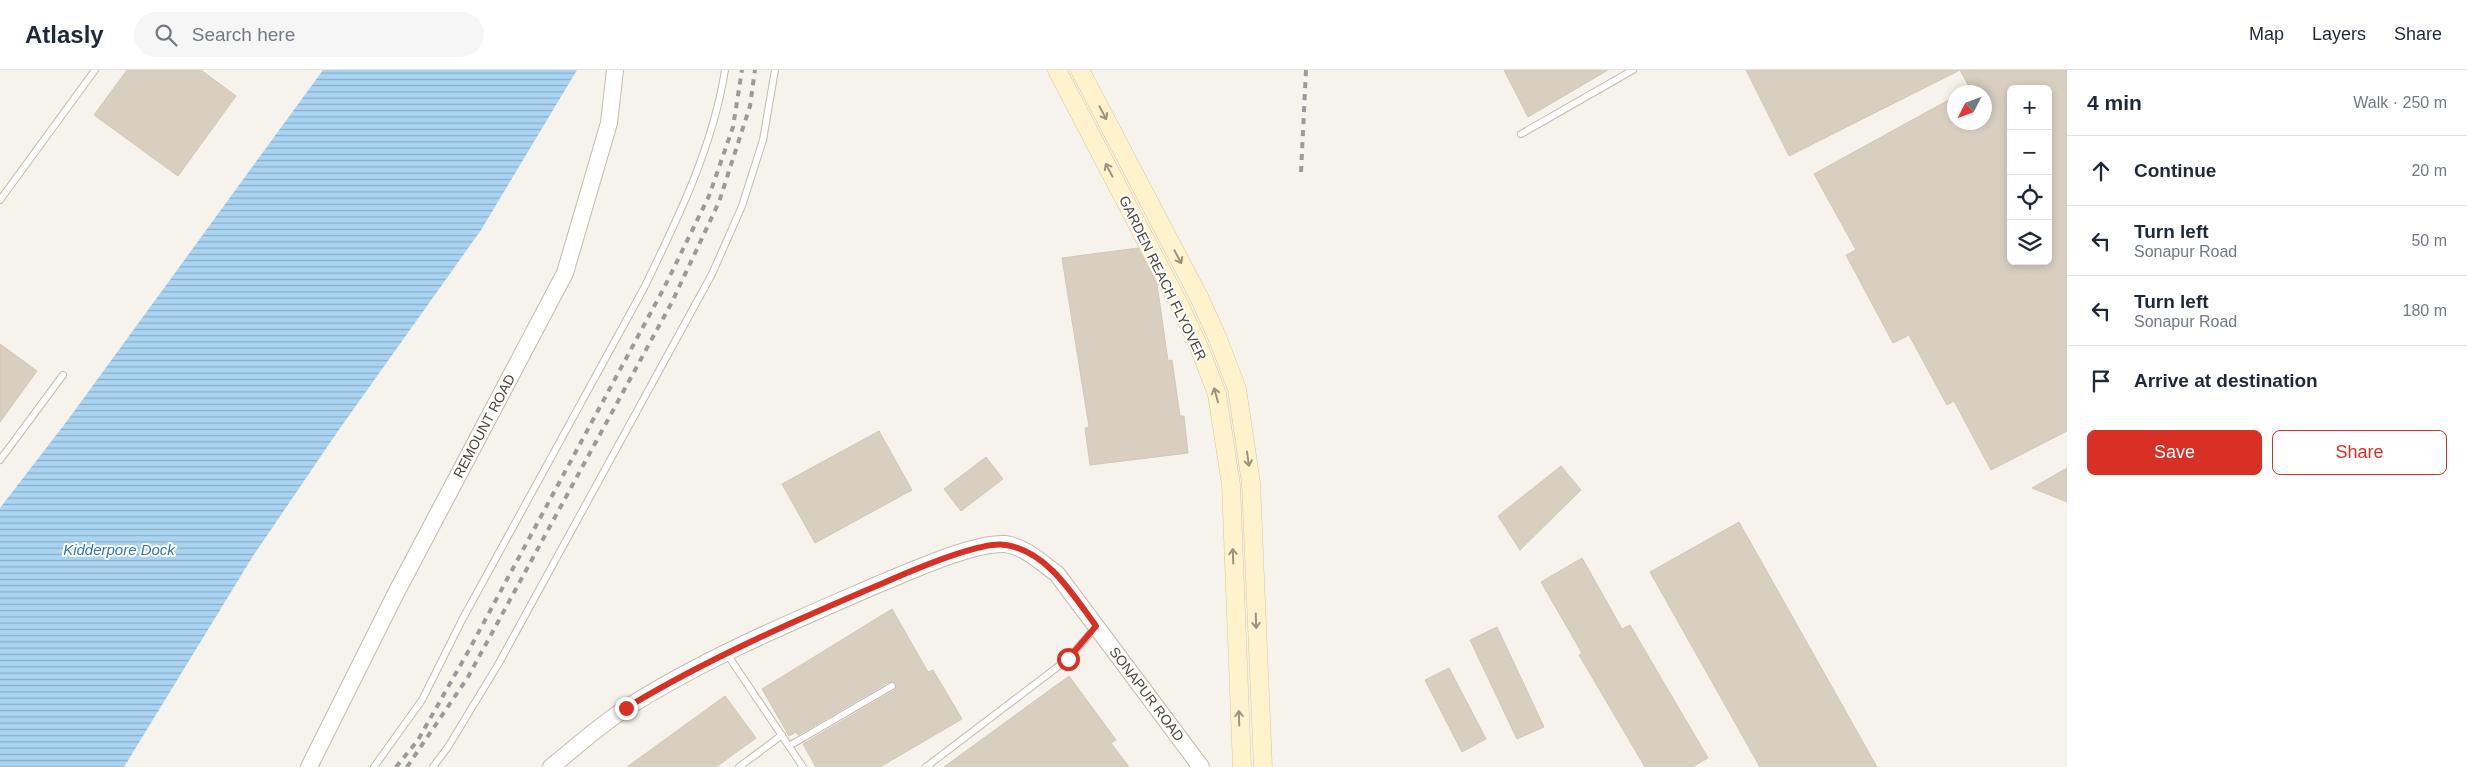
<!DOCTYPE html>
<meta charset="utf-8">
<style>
body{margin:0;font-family:Helvetica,sans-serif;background:#f6f6f7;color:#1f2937}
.controls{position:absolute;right:15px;top:15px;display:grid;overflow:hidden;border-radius:8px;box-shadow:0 2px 8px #0003}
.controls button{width:45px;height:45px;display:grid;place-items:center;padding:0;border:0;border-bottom:1px solid #e0e1e3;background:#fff;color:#1f2937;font:25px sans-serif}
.compass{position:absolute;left:1947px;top:15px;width:45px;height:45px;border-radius:50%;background:#fff;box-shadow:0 2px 8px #0003;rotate:228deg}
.stop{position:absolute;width:15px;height:15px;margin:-11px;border:4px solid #d93025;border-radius:50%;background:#fff}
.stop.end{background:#d93025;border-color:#fff;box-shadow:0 1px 5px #0008}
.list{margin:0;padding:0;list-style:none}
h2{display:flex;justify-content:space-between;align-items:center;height:65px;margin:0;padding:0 20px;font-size:21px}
h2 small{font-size:16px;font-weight:400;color:#747a83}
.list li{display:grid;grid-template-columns:32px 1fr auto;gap:15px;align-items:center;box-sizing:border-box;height:70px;padding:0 20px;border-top:1px solid #e0e1e3}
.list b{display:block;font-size:19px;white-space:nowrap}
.list p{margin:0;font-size:16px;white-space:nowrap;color:#747a83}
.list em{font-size:16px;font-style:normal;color:#747a83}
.actions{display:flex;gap:10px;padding:15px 20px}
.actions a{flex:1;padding:11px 0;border:1px solid #d93025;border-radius:8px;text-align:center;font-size:18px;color:#d93025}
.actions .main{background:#d93025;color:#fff}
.icon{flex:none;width:28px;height:28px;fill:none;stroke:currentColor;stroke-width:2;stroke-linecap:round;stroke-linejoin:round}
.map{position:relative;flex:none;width:2067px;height:697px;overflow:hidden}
header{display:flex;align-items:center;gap:30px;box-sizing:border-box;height:70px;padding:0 25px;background:#fff;border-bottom:1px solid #e0e1e3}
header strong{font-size:24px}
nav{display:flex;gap:28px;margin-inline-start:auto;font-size:18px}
.search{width:350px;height:45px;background:#f6f6f7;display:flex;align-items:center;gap:12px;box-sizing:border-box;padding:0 18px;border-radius:28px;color:#747a83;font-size:19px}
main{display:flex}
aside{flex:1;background:#fff}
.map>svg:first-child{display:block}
.water{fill:url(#water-rules)}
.building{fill:#d8cfc1;stroke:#d3c7b4;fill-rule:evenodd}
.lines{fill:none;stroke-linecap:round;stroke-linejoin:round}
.service-casing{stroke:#c2bbae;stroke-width:8}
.tertiary-casing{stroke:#c2bbae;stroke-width:18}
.secondary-casing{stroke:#d6c79b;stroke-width:19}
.service{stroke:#fff;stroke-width:6}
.tertiary{stroke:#fff;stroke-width:16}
.secondary{stroke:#fff3cd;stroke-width:18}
.rail{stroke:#9a9a9a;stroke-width:4;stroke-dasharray:6 6;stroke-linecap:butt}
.oneway{stroke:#9c937c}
.route{stroke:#d93025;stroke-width:6}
.labels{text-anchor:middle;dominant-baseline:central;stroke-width:4;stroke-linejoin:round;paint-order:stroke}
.street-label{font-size:14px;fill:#4b4439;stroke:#fff}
.water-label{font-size:15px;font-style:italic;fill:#2e7ab2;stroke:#fff}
</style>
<header>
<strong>Atlasly</strong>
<div class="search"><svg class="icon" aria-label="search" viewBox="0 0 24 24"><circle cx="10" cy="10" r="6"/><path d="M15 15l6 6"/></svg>Search here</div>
<nav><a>Map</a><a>Layers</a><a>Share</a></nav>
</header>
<main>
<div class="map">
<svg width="2067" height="697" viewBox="0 0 2067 697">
<defs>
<pattern id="water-rules" width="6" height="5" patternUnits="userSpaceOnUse" patternTransform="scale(1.25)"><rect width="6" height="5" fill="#a9d4f2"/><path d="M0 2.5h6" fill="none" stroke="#8caec5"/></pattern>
</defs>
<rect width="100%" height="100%" fill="#f6f3ec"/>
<path class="water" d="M 323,0 L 577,0 L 481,160 L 338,361 L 253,486 L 124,697 L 0,697 L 0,438 L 67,351 Z"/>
<path class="building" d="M 127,0 L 201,0 L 236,26 L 178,106 L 94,45 Z
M 1504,0 L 1608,0 L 1528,47 Z
M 1746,0 L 2067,0 L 2067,361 L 1991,400 L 1954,331 L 1947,335 L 1909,265 L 1893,273 L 1846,185 L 1856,180 L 1814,104 L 1954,27 L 1954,52 L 1984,52 L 1984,22 L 1972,22 L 1960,0 L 1789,86 ZM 2011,19 L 2048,19 L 2048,191 L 2011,191 Z
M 1138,178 L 1157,214 L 1168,291 L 1172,290 L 1180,346 L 1184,346 L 1188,383 L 1090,395 L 1085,358 L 1089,357 L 1062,188 Z
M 0,274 L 37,301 L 0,352 Z
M 879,361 L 912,420 L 815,473 L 782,414 Z
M 986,387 L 1003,409 L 961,441 L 944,419 Z
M 1561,396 L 1581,420 L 1520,480 L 1498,446 Z
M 2067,398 L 2067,432 L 2032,418 Z
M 1739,452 L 1877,697 L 1760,697 L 1650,502 Z
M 1582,488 L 1622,559 L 1630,555 L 1708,688 L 1692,697 L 1645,697 L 1579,585 L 1582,583 L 1541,512 Z
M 892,539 L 928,602 L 933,600 L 962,649 L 880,697 L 816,697 L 803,674 L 895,620 L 896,613 L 889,612 L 798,665 L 796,662 L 789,666 L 762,619 Z
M 1497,557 L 1544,657 L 1517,669 L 1470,570 Z
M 1449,598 L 1486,669 L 1462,682 L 1425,610 Z
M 1069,606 L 1116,670 L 1111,673 L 1129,697 L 944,697 Z
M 725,626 L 756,668 L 716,697 L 627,697 Z"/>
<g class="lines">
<g class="service-casing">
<path id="service" d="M 1521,64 L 1633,0
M 0,130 L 95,0
M 0,390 L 63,305
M 727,584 L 803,697
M 789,676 L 892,616
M 374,697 L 422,630 L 462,550 L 644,218 C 678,148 713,77 725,0
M 433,697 L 448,677 L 499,593 L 712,204 L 742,136 L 763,70 L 775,0
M 739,697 L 782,665
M 926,697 L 1068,589 L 1096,557"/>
</g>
<g class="tertiary-casing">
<path id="tertiary" d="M 309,697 L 396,523 L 565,203 L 609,53 L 615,0
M 551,697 C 576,677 601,654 628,637 C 707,587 794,551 879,514 C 909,502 974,472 1005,474 C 1024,476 1042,493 1057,504 L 1201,697"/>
</g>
<g class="secondary-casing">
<path id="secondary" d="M 1057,0 L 1180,236 L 1199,277 L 1217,324 L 1231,415 L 1242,697
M 1080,0 L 1199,227 L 1218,269 L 1237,319 L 1251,413 L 1263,697"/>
</g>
<use href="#service" class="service"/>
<use href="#tertiary" class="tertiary"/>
<use href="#secondary" class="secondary"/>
<path class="rail" d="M 1301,102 L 1306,0
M 396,697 L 418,670 L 469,580 L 664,218 L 709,126 L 733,57 L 742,0
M 407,697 L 468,607 L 672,232 L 719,132 L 750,36 L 755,0"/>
</g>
<defs><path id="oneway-shaft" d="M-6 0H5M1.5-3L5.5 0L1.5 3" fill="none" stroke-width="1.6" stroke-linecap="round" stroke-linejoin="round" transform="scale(1.25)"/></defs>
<g class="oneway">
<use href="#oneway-shaft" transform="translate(1103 43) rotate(62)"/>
<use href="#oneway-shaft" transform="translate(1109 100) rotate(-118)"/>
<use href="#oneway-shaft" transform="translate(1178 187) rotate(62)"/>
<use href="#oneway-shaft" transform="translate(1216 325) rotate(-106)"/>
<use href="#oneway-shaft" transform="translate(1248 389) rotate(82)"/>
<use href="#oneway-shaft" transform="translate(1233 486) rotate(-92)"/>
<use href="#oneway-shaft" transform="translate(1256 551) rotate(88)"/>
<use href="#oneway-shaft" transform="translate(1239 648) rotate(-92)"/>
</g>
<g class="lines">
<path class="route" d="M 626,638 C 707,589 794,551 881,514 C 906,503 980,470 1006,475 C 1048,482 1073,525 1096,556 L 1068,589"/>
</g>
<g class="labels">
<g class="street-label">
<text transform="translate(1163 208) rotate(64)">GARDEN REACH FLYOVER</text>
<text transform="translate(484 356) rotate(-62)">REMOUNT ROAD</text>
<text transform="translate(1147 624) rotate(53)">SONAPUR ROAD</text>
</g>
<g class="water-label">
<text x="119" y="479">Kidderpore Dock</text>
</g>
</g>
</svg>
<div class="controls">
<button>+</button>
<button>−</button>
<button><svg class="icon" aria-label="locate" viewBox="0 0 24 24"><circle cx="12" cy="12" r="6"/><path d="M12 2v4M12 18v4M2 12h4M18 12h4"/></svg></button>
<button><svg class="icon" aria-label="layers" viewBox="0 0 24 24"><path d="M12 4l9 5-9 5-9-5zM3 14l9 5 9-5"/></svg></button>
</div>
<svg class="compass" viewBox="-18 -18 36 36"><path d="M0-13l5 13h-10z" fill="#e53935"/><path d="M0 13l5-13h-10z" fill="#747a83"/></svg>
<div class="stop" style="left:1068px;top:589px"></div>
<div class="stop end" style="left:626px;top:638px"></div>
</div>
<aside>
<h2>4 min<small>Walk · 250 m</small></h2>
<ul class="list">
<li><svg class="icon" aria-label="ahead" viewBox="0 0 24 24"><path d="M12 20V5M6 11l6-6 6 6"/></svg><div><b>Continue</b></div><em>20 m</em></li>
<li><svg class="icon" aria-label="left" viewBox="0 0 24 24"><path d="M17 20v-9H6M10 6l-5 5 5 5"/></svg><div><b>Turn left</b><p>Sonapur Road</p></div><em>50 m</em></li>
<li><svg class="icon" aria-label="left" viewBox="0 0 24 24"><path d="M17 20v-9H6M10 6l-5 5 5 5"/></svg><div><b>Turn left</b><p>Sonapur Road</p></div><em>180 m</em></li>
<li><svg class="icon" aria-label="arrive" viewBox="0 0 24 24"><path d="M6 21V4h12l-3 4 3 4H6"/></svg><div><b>Arrive at destination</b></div></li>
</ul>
<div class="actions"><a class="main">Save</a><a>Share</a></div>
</aside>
</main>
